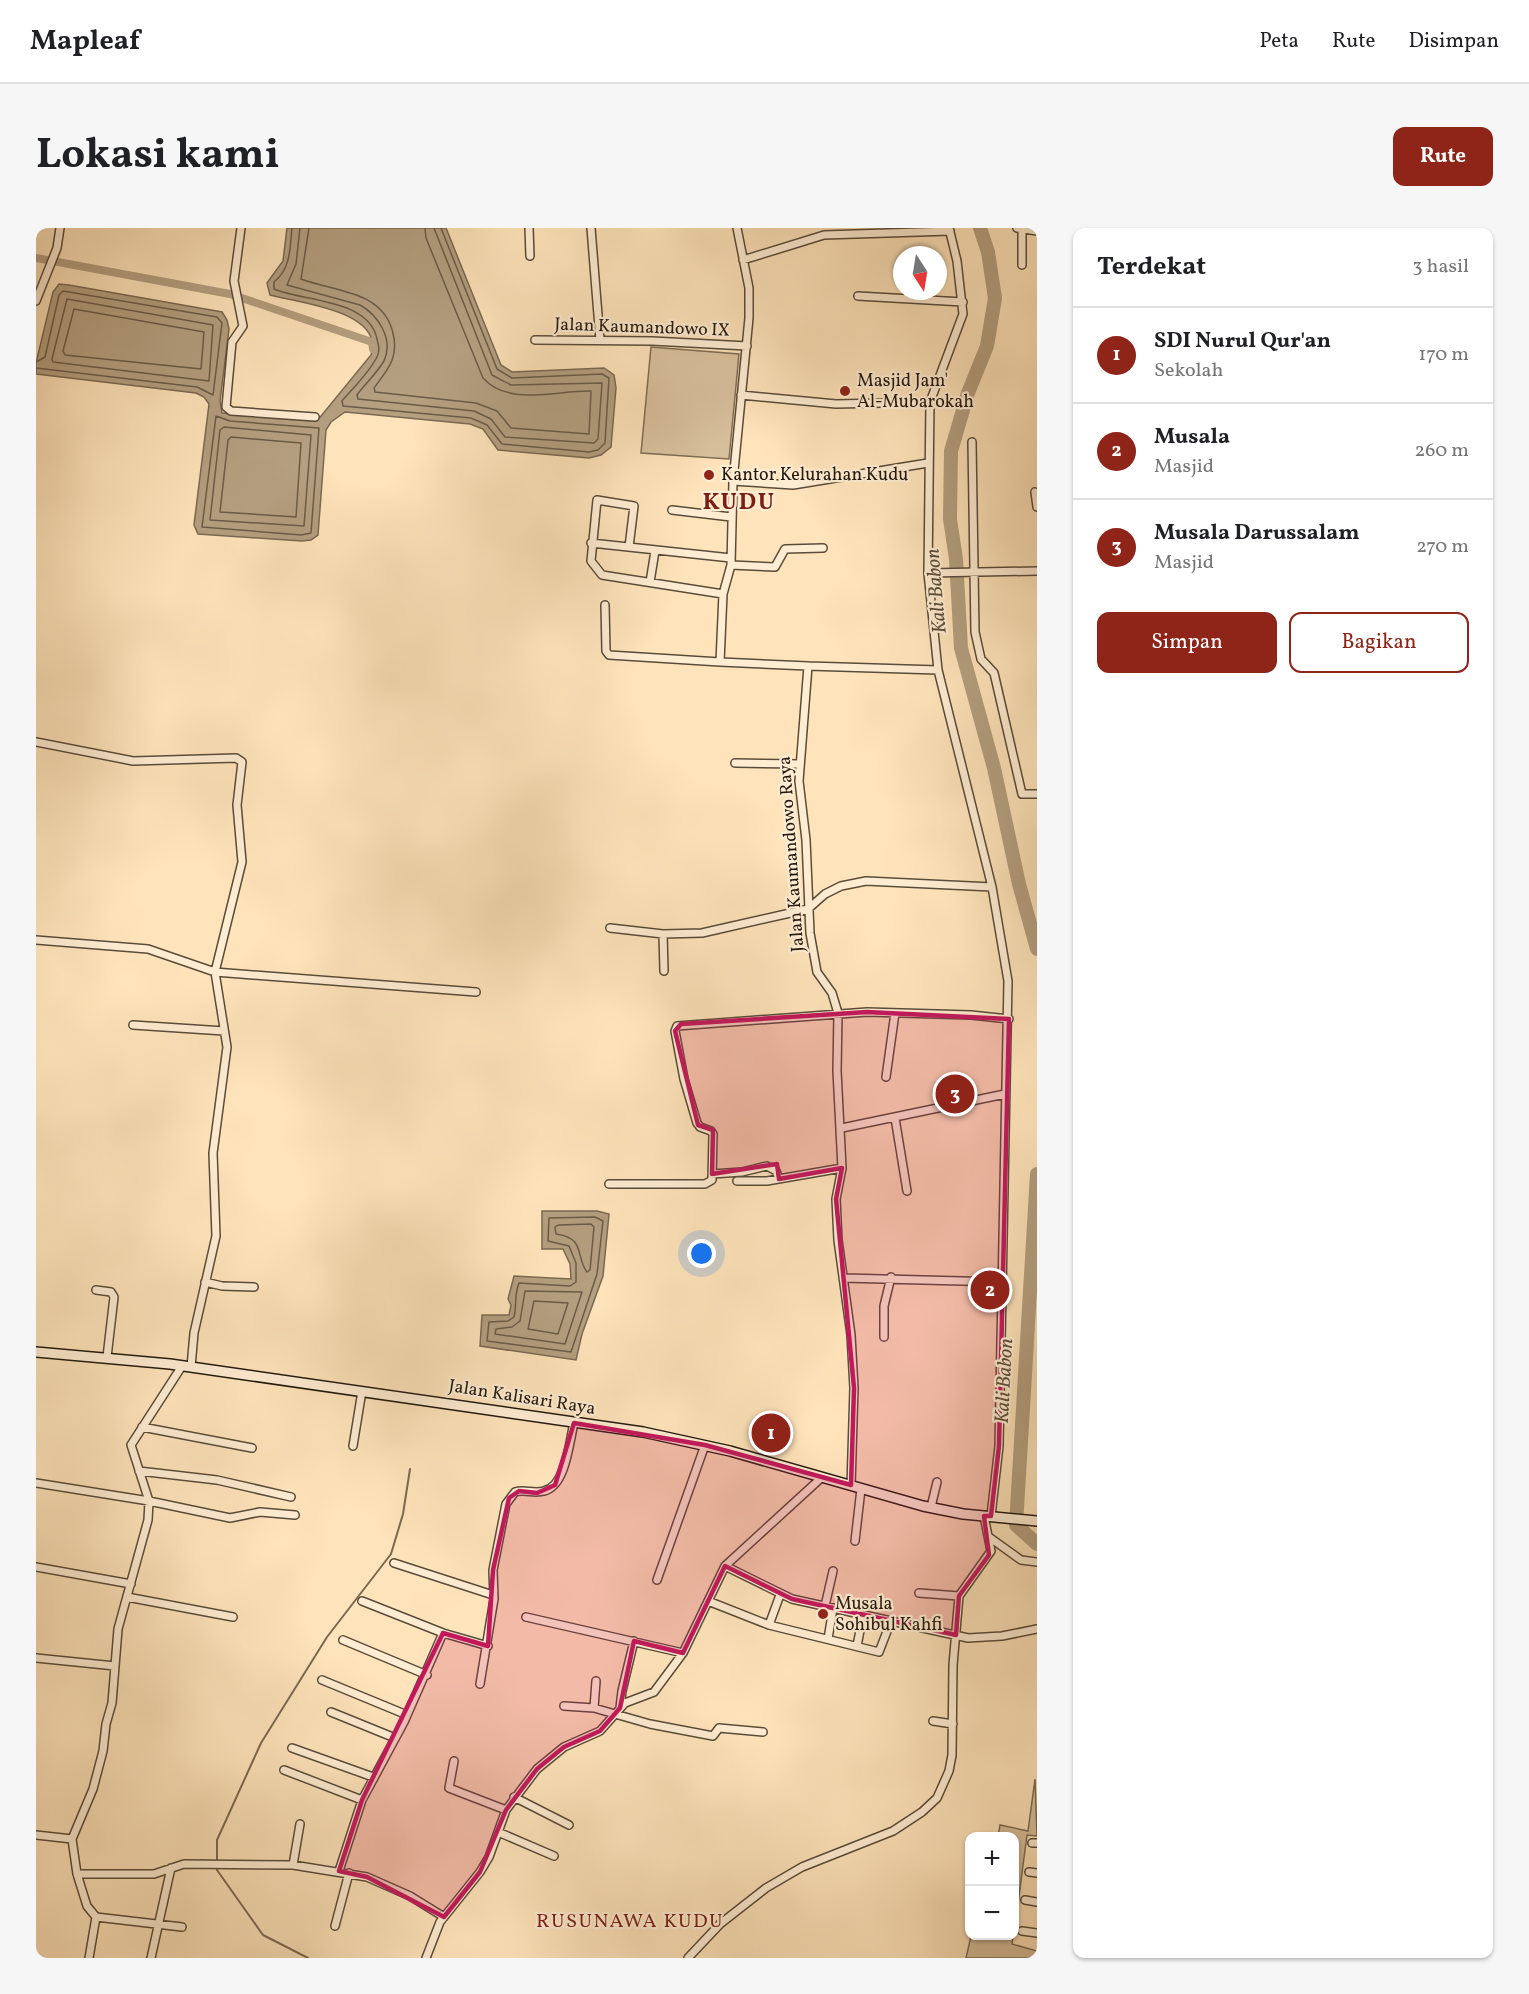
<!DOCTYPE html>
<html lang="id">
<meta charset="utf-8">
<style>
body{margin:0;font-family:Vollkorn,serif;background:#f6f6f6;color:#202124}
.controls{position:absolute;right:18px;bottom:18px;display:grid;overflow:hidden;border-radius:12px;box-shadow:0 2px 4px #0004}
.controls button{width:54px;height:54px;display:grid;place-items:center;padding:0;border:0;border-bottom:2px solid #e0e0e0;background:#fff;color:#202124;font:30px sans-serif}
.compass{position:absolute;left:857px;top:18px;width:54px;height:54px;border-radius:50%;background:#fff;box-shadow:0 2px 4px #0004;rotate:168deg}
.you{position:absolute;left:666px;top:1026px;width:21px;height:21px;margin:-15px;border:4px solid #fff;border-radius:50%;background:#1a73e8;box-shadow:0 0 0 9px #1a73e833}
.badge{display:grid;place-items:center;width:39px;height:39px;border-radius:50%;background:#8f2418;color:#fff;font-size:20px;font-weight:700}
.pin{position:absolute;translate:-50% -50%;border:3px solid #fff;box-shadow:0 2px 6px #0006}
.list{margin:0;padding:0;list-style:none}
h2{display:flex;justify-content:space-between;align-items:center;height:78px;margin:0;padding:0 24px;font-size:26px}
h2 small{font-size:20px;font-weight:400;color:#757577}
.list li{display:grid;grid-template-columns:39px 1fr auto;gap:18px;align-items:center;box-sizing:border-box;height:96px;padding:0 24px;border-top:2px solid #e0e0e0}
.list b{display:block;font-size:22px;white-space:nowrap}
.list p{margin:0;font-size:20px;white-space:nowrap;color:#757577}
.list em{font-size:20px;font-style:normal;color:#757577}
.actions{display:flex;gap:12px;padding:18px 24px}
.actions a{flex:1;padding:14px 0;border:2px solid #8f2418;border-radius:12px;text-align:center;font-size:21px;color:#8f2418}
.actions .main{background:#8f2418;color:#fff}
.map{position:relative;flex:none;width:1001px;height:1730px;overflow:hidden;border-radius:12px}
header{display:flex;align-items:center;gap:36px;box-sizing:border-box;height:84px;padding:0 30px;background:#fff;border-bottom:2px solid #e0e0e0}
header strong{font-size:28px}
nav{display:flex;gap:33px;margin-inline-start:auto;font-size:21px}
.intro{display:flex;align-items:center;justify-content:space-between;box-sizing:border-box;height:144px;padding:0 36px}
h1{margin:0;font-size:42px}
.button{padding:15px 27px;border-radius:12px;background:#8f2418;color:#fff;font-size:21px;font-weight:700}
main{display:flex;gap:36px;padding:0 36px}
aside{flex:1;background:#fff;border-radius:12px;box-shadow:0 2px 4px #0004}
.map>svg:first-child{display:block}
.green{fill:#d9c19e;stroke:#7e6d56;stroke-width:1.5}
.water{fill:#b49f80;stroke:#7a6952;stroke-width:1.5}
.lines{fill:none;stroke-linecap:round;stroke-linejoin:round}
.shore{stroke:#6b5c47;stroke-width:1.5}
.stream{stroke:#7a6952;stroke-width:2}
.canal{stroke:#b49f80;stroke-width:8}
.river{stroke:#b49f80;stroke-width:14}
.street-casing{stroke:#594c39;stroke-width:10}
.secondary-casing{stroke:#22190e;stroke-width:12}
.street{stroke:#ffedd3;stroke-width:7}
.secondary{stroke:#ffedd3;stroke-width:9}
.marked{fill:#c2185b;fill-opacity:0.2;stroke:#c2185b;stroke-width:4.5;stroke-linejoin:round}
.poi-dot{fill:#8f2418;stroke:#ffedd3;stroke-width:2}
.labels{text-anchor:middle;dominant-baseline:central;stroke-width:4.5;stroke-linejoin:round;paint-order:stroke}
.street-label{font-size:18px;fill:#22190e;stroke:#ffedd3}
.poi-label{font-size:18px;fill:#22190e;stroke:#ffedd3;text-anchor:start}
.water-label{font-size:20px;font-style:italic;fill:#5c4f3c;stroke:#ffedd3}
.neighbourhood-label{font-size:20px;letter-spacing:1.5px;fill:#7a1f14;stroke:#ffedd3}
.district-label{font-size:24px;font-weight:bold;letter-spacing:1.5px;fill:#7a1f14;stroke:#ffedd3}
</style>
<header>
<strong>Mapleaf</strong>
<nav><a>Peta</a><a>Rute</a><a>Disimpan</a></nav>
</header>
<div class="intro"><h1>Lokasi kami</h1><a class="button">Rute</a></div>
<main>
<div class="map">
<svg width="1001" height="1730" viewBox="0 0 1001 1730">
<rect width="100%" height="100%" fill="#ffe4bb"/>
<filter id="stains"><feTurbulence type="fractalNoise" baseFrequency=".00333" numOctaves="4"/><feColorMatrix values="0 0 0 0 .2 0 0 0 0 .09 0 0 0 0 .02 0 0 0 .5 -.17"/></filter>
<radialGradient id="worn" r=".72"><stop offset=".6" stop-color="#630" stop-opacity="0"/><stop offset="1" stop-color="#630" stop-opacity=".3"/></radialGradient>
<path class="green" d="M 615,119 L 703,126 L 693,231 L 605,225 Z
M 999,1551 L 1001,1608 L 991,1607 L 979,1698 L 978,1608 L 962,1608 L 964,1597 L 992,1603 Z
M 935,1708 L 977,1708 L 976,1716 L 1001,1723 L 1001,1730 L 930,1730 Z"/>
<path class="water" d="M 251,0 L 410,0 L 465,137 L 476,144 L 568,140 L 578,147 L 580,160 L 575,219 L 565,227 L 553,230 L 462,222 L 447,201 L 434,196 L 309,184 L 295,194 L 290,202 L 282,307 L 275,312 L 266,313 L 162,306 L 158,297 L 173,176 L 168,169 L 160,165 L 0,146 L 0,135 L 17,64 L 23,56 L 33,57 L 186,84 L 191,92 L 193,101 L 184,173 L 186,185 L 281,193 L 335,127 C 349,83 263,75 234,67 L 231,55 L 247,33 Z
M 506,983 L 561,983 L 573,986 L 567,1048 L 546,1106 L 540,1132 L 444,1118 L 446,1087 L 473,1087 L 475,1077 L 472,1071 L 478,1048 L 535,1051 L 534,1036 L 527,1021 L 506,1021 Z"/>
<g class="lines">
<path class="shore" d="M 256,0 C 254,19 255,41 238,54 L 238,61 C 269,74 333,71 341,111 C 343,118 344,123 341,129 C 333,145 317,160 306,173 L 307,178 L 435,190 L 451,197 L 466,216 L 553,224 L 562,222 L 569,215 L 573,150 L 566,146 L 476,150 L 461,141 L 405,0
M 264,0 L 260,36 L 251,57 L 324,77 C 342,87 358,111 348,133 C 341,145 329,156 321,167 L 322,171 L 438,183 L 455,191 L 469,209 L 558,215 L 562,211 L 566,155 L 475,157 L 456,147 L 398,0
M 273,0 L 265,51 C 299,64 347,62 357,105 C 363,130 352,141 338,160 L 339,164 L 440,175 L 461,183 L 475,200 L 553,206 L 555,163 C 521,162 473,179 447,150 L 390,10 L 389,0
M 31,71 L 177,97 L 173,153 L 17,134 L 16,131 Z
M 38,81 L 168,104 L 165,141 L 29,127 L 27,123 Z
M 0,134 L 9,129 L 23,67 L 27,63 L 181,89 L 186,95 L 177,167 L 161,159 L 0,140
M 180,188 L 194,193 L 283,200 L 275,305 L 265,307 L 166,299 Z
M 188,199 L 275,207 L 268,298 L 174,292 L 184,202 Z
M 195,209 L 265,215 L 260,289 L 184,284 L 192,212 Z
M 559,989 L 567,993 L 561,1046 L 535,1124 L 451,1113 L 453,1094 L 472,1093 L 478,1089 C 481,1076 478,1067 483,1055 L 534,1058 L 540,1054 L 540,1035 L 533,1018 L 512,1013 L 513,990 Z
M 555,996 L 558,999 L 554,1042 L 551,1044 C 539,1028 550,1010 520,1006 L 519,999 L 522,997 Z
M 489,1063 L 546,1064 L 529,1116 L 459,1106 L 460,1101 L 476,1099 L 484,1093 Z
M 498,1073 L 532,1075 L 522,1106 L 492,1101 Z"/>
<path class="stream" d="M 272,1730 L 227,1707 L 181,1642 L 181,1612 L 225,1515 L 291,1409 L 355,1326 L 367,1286 L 374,1241"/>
<path class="canal" d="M 0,30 L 194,66 L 336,114 L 337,121"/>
<path class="river" d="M 944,0 L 952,24 L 959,70 L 951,118 L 932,165 L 915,223 L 914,291 L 920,331 L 925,420 L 958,540 L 983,656 L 1001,721
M 1001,946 L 980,1297 L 1001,1316"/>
<g class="street-casing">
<path id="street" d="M 205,0 L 198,53 L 207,98 L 196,114 L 190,179 L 195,183 L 279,189
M 493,0 L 494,28
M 555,0 L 564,112
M 701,0 L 713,60 L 713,90 L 697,253 L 695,337 L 687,366 L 684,434 L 772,438 L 763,553 L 770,612 L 774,705 L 781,744 L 796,765 L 802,785 L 801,843 L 806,940 L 800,971 L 802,1012 L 815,1107 L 818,1160 L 815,1258
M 913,0 L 921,33 L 927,86 L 894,174 L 892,345 L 902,442 L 956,659 L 972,753 L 963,1218 L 955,1288
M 981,0 L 1001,3
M 707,32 L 788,7 L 914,3
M 986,37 L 986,1
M 822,68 L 927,74
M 0,73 L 21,20 L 24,0
M 499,112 L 616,113 L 711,118
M 705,167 L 800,176 L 894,174
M 936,214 L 939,404 L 945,431 L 958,445 L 986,566 L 1001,566
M 697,253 L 757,257 L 892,235
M 999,264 L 1001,279
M 636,282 L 695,289
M 555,315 L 695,330
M 593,319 L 598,278 L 561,272 L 555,333 L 566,347 L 687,366
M 695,337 L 739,339 L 749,321 L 787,320
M 892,345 L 1001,343
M 614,354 L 619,323
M 569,377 L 570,423 L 573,427 L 684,434
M 772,438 L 902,442
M 0,514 L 97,533 L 200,530 L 206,534 L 201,577 L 206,634 L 179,744 L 191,819 L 177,925 L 180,1008 L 158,1105 L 155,1139
M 699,535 L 763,536
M 574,700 L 627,706 L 666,705 L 772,681 L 789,666 L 805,658 L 830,653 L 956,659
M 627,706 L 628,743
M 0,712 L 112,721 L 179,744 L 440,764
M 97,797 L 188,803
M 850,849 L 859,785
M 859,890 L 871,963
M 806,900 L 969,866
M 676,946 L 706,944 L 731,938 L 740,943 L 743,951
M 701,953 L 731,953 L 806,940
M 573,956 L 669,956 L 676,952 L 677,906 L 675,903 L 664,899 L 661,895 L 648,851 L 639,803 L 641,798 L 831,784 L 935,787 L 973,791
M 807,1050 L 966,1054
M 169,1054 L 186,1058 L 218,1059
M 60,1062 L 75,1064 L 78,1069 L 71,1129
M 848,1109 L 848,1078 L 855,1049
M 106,1199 L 216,1220
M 317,1218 L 326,1163
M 103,1243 L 181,1252 L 255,1269
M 0,1255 L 113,1273 L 194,1290 L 224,1284 L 259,1287
M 895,1279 L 901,1254
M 953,1309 L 985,1332 L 1001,1334
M 819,1313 L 825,1261
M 358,1335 L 457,1367
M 689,1338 L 756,1371 L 932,1410 L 966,1408 L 1001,1401
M 0,1339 L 95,1356
M 621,1352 L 669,1217
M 883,1365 L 923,1368
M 91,1369 L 197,1389
M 326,1373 L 407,1405 L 452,1418
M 672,1373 L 733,1397 L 843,1424 L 855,1393
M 789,1378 L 797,1343
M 490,1389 L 647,1425
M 733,1397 L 744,1367
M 792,1411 L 797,1380
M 307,1412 L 391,1447
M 821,1418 L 827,1387
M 0,1430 L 79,1438
M 286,1452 L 371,1487
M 444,1456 L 458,1371 L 457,1342 L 470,1276 L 479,1264 C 488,1261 498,1266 508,1263 C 530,1258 533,1215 538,1195
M 528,1478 L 558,1480 L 614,1496 L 677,1508 L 683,1500 L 727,1504
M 558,1480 L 560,1453
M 584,1480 L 586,1463 L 598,1413
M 295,1484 L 359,1510
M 897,1493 L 917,1496
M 256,1520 L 337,1549
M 418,1533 L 413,1560 L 470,1582
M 248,1542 L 326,1572
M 478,1569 L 533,1597
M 462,1604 L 518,1628
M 0,1607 L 36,1611
M 996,1615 L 1001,1615
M 257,1637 L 264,1596
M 303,1643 L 326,1572 L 368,1494 L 407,1405
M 993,1644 L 1001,1645
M 41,1646 L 118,1646 L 148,1636 L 257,1637 L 331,1649 L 374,1668 L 408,1689
M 989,1672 L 1001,1674
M 60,1689 L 146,1699
M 299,1698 L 313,1645
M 986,1703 L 1001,1705
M 53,1730 L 60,1689 L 51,1678 L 41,1646 L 36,1611 L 57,1561 L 67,1523 L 70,1496 L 76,1475 L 82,1401 L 112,1292 L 113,1273 L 95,1217 L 146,1138
M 115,1730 L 135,1640
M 390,1730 L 404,1694 L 444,1644 L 453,1629 L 470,1582 L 501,1541 L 528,1519 L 564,1503 L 589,1475 L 618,1464 L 647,1425 L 689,1338 L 784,1251
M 652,1730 L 684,1696 L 730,1660 L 766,1639 L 857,1603 L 886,1584 L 901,1570 L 913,1543 L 916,1527 L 917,1437 L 923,1368 L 955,1323 L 948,1288"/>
</g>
<g class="secondary-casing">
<path id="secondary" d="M 0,1124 L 134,1136 L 607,1204 L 694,1223 L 887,1278 L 927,1286 L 1001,1293"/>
</g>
<use href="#street" class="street"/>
<use href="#secondary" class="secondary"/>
</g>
<path class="marked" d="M 831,784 L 973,791 L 963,1218 L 955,1288 L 948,1288 L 953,1327 L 923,1368 L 920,1407 L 756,1371 L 689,1338 L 647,1425 L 598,1413 L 584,1480 L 564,1503 L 528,1519 L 501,1541 L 470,1582 L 444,1644 L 408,1689 L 331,1649 L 303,1643 L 326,1572 L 407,1405 L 452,1418 L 457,1342 L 473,1270 L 483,1263 L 501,1265 L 519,1257 L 538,1195 L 669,1217 L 815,1257 L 818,1160 L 800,971 L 806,940 L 743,951 L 741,936 L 676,946 L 677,902 L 662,897 L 639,803 L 645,796 Z"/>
<g class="poi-dot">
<circle cx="809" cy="163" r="6"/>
<circle cx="673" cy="247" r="6"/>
<circle cx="787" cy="1386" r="6"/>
</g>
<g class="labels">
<g class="street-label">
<text transform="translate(606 100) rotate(2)">Jalan Kaumandowo IX</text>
<text transform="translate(756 626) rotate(-94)">Jalan Kaumandowo Raya</text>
<text transform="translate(486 1170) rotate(9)">Jalan Kalisari Raya</text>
</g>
<g class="poi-label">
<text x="821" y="153">Masjid Jam'<tspan x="821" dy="21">Al-Mubarokah</tspan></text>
<text x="685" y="247">Kantor Kelurahan Kudu</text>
<text x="799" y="1376">Musala<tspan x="799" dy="21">Sohibul Kahfi</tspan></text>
</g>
<g class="water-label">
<text transform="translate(901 363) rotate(-95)">Kali Babon</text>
<text transform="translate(969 1153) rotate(-87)">Kali Babon</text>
</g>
<g class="neighbourhood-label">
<text x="594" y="1694">RUSUNAWA KUDU</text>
</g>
<g class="district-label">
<text x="703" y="275">KUDU</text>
</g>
</g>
<rect width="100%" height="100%" filter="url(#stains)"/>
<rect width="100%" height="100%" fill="url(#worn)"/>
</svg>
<div class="controls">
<button>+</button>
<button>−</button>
</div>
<svg class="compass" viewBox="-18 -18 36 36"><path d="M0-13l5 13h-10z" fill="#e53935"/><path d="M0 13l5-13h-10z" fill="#757577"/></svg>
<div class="you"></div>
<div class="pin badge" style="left:735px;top:1205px">1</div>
<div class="pin badge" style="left:954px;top:1062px">2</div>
<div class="pin badge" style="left:919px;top:866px">3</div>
</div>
<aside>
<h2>Terdekat<small>3 hasil</small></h2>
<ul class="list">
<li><span class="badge">1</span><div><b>SDI Nurul Qur'an</b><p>Sekolah</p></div><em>170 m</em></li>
<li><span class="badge">2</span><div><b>Musala</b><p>Masjid</p></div><em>260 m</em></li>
<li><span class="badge">3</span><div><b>Musala Darussalam</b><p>Masjid</p></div><em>270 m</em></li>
</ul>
<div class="actions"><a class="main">Simpan</a><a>Bagikan</a></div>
</aside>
</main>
